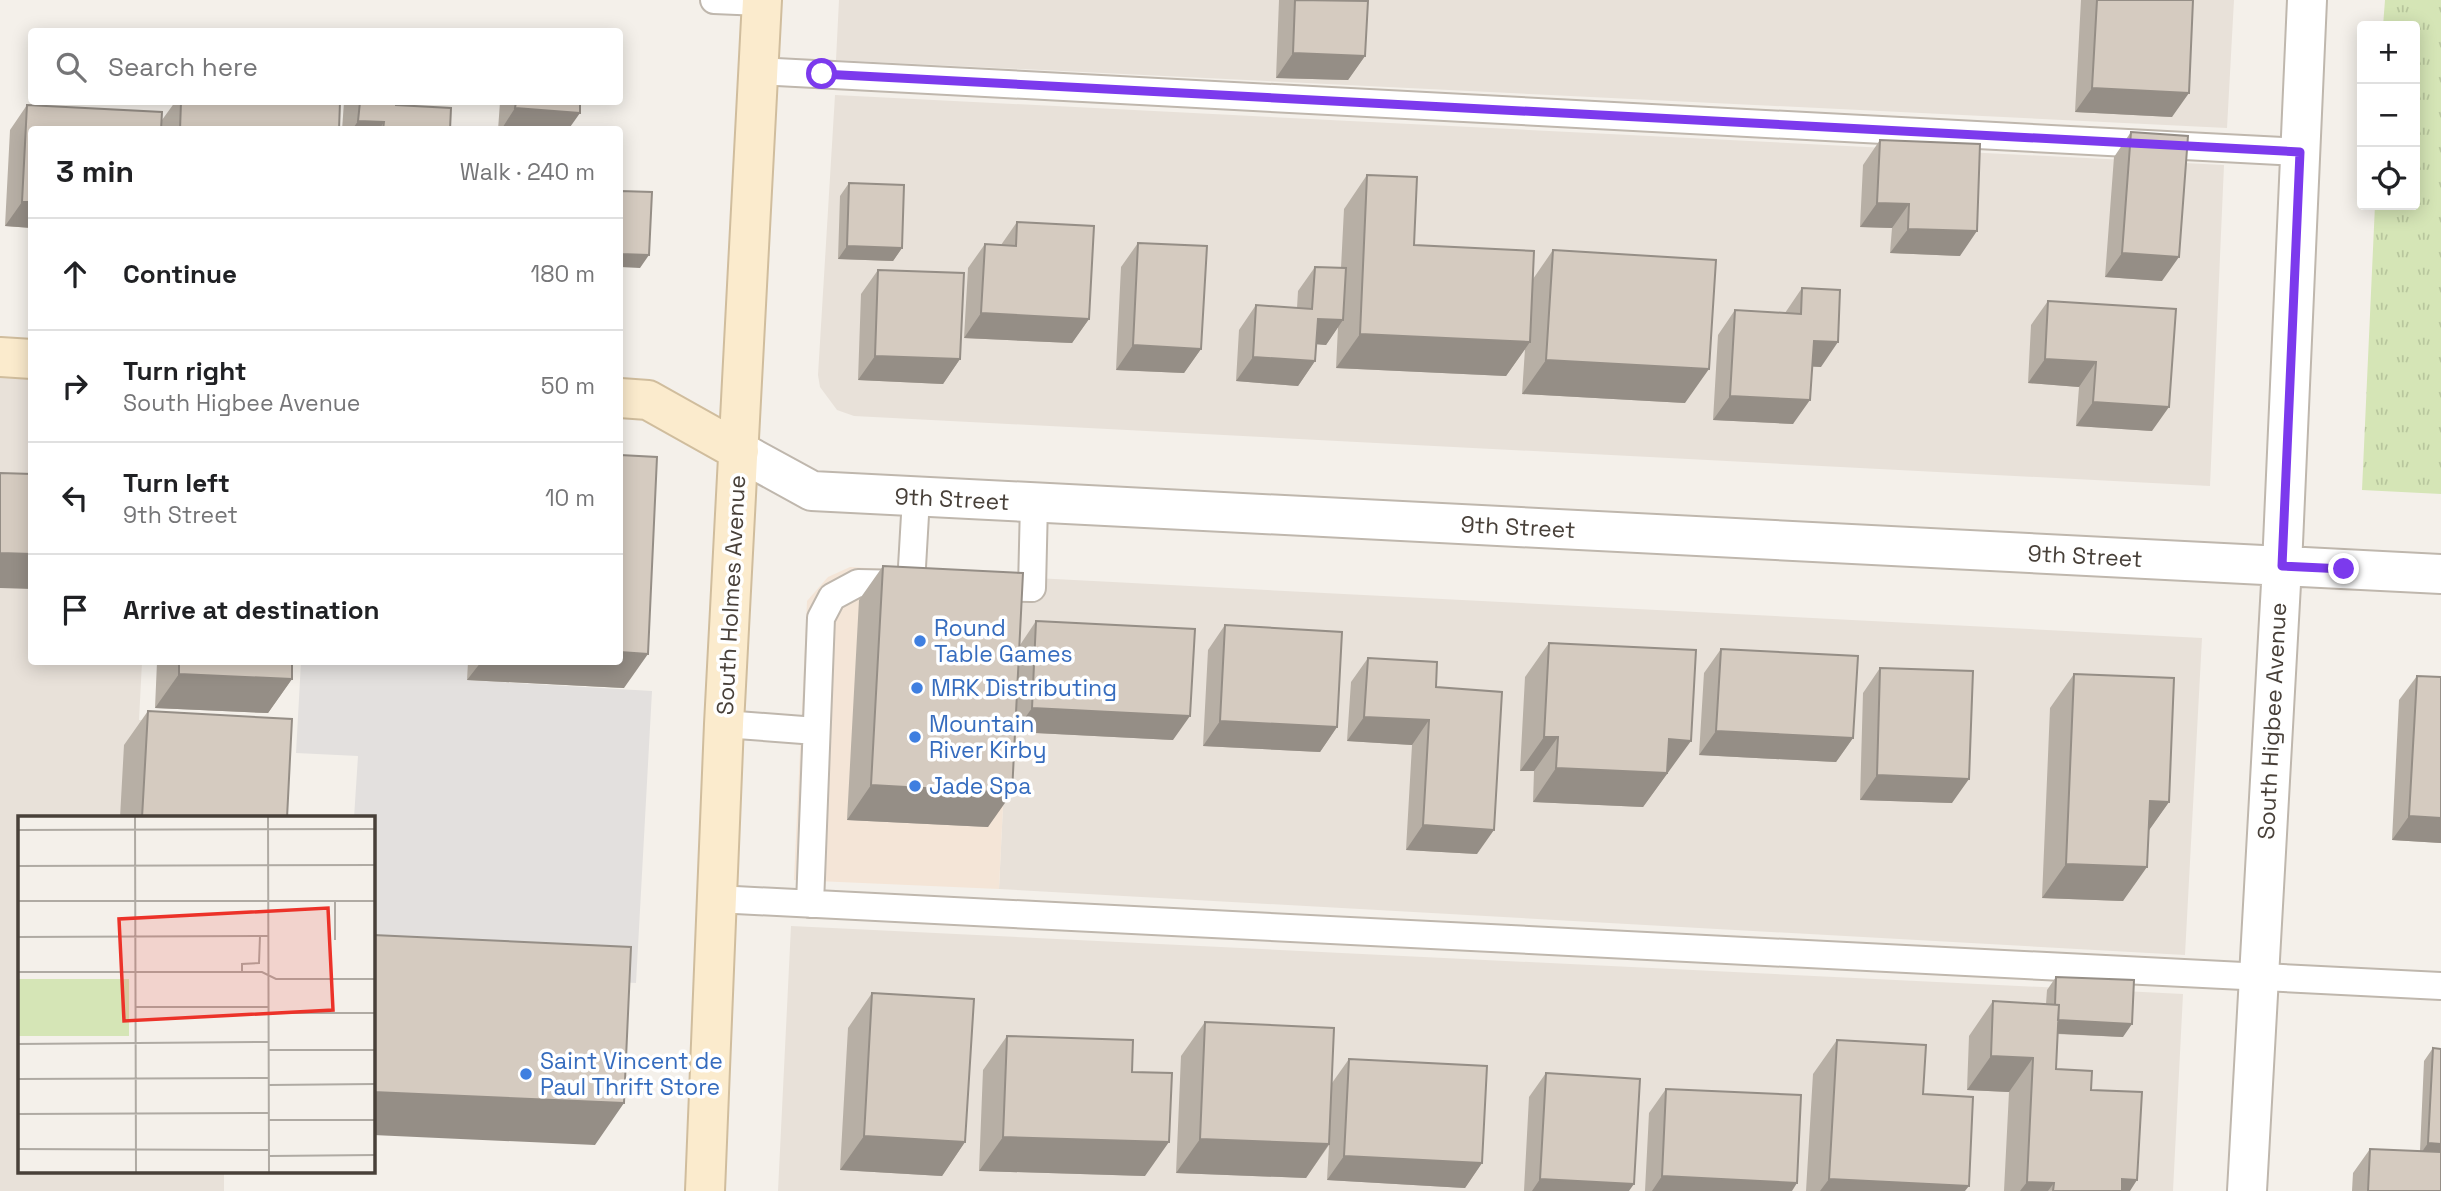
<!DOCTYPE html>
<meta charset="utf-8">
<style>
body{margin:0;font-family:"Space Grotesk",sans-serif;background:#f2f2f2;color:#202124}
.controls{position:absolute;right:21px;top:21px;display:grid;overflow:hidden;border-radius:7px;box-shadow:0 4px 18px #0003}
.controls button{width:63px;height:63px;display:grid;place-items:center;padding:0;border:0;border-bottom:2px solid #e0e0e0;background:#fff;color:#202124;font:35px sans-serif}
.stop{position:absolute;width:21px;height:21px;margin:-16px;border:5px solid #7c3aed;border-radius:50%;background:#fff}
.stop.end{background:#7c3aed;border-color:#fff;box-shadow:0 2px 7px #0008}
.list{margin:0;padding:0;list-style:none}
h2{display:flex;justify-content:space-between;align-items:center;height:91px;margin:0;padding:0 28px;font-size:30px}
h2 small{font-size:23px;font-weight:400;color:#757577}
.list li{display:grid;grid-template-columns:46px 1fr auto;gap:21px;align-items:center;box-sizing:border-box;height:112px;padding:0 28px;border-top:2px solid #e0e0e0}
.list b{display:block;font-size:26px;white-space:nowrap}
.list p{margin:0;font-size:23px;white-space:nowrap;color:#757577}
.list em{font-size:23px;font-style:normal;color:#757577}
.icon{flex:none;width:38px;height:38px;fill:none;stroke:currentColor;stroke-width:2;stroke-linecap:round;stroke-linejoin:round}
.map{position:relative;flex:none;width:2441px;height:1191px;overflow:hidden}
.search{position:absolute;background:#fff;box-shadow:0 4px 18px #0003;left:28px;top:28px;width:595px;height:77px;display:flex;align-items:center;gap:18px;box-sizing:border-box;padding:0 24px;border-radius:7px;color:#757577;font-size:26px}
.panel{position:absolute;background:#fff;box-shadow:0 4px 18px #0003;left:28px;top:126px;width:595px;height:539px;border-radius:7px}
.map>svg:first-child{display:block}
.residential{fill:#e8e1d9}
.commercial{fill:#f4e5d7}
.grass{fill:url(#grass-tufts)}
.parking{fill:#e3e0de}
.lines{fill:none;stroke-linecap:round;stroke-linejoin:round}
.lane-casing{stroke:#bfb7ad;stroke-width:30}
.street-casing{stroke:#bfb7ad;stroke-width:42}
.secondary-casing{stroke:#d0bd9d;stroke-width:42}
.lane{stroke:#fff;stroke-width:26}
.street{stroke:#fff;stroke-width:38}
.secondary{stroke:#fbebcd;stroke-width:38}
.wall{fill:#b7afa5}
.shaded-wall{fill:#958e86}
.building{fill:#d5cbc0;stroke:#958e86;stroke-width:2}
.route{stroke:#7c3aed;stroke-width:9}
.shop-dot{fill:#3f7fe0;stroke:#fff;stroke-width:2.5}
.labels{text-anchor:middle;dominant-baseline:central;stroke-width:7;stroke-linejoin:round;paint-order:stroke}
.street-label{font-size:23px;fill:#484039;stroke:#fff}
.shop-label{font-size:23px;fill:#366cbe;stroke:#fff;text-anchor:start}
.inset-road{fill:none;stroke:#afaaa3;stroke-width:2}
.view{fill:#ec3229;fill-opacity:0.15;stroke:#ec3229;stroke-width:3.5}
.inset-edge{fill:none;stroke:#484039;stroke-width:3.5}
</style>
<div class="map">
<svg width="2441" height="1191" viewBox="0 0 2441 1191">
<defs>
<pattern id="grass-tufts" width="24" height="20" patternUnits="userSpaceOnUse" patternTransform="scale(1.75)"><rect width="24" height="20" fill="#d5e5b6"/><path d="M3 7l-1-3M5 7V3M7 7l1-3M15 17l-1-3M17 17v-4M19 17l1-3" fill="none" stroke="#b8c69d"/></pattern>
</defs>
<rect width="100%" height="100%" fill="#f4f0ea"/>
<path class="residential" d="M 839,0 L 2234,0 L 2227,128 L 836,60 Z
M 835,95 L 2224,165 L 2210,486 L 854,416 L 837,410 L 820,387 L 818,375 Z
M 0,361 L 31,362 L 32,662 L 142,662 L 139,720 L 281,725 L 277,818 L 19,818 L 19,1172 L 224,1172 L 224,1191 L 0,1191 Z
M 1014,577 L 2202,638 L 2185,955 L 999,889 Z
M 791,926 L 2183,994 L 2173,1191 L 778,1191 Z"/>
<path class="commercial" d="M 850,567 L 1014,577 L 999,889 L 794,880 L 807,601 L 828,577 Z"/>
<path class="grass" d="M 2385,0 L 2441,0 L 2441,494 L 2362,490 L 2375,205 L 2415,205 L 2415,26 L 2383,26 Z"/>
<path class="parking" d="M 301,662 L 468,662 L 468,680 L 652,691 L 636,983 L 373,969 L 373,818 L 354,818 L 358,756 L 296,753 Z"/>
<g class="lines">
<g class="lane-casing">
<path id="lane" d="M 714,0 L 761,2
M 759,71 L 2300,152
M 911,584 L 916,498
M 986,587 L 1032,588 L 1034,503
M 724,724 L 816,731
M 716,899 L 2441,986
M 810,904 L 821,618 L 832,597 L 858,583 L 906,584"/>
</g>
<g class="street-casing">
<path id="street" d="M 739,451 L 812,491 L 2441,574
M 2247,1191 L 2282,566 L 2307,0"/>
</g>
<g class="secondary-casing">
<path id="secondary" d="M 0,357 L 32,359
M 620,398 L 648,400 L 739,451
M 705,1191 L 724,724 L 762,0"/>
</g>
<use href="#lane" class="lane"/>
<use href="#street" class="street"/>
<use href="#secondary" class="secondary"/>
</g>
<path class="wall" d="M 1279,0 L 1356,0 L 1365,56 L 1348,80 L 1276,78 Z
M 2081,0 L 2193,0 L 2172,117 L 2075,112 Z
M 175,102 L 340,102 L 339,130 L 32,130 L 32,228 L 5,226 L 10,130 L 27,105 L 162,120 Z
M 344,102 L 396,102 L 396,105 L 450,130 L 342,130 Z
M 500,102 L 580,102 L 568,130 L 498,130 Z
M 2131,132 L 2162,281 L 2105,277 L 2114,157 Z
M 1880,140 L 1960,256 L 1890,253 L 1892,228 L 1860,227 L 1863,165 Z
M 1367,175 L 1414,245 L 1533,279 L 1553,250 L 1685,403 L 1522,394 L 1525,349 L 1506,376 L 1336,368 L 1338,327 L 1326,345 L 1316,344 L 1315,361 L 1298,386 L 1236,381 L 1239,330 L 1256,305 L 1297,308 L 1298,291 L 1315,267 L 1341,268 L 1344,209 Z
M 849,183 L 902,248 L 893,261 L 838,259 L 840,196 Z
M 1017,222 L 1089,319 L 1072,343 L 964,338 L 968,268 L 985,244 L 1001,245 Z
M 1138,243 L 1201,349 L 1184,373 L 1116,370 L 1121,267 Z
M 878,270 L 960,359 L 943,384 L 858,380 L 861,294 Z
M 1802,288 L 1821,367 L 1813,366 L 1793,424 L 1713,420 L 1718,335 L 1735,310 L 1785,313 Z
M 2048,301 L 2152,431 L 2076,426 L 2079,387 L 2028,383 L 2031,325 Z
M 883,566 L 1020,645 L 1036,621 L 1173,740 L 1015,732 L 988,827 L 847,820 L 859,600 Z
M 1225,625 L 1337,727 L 1320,752 L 1203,746 L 1208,650 Z
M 1549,643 L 1667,775 L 1666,775 L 1643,807 L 1533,802 L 1534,771 L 1520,771 L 1525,677 Z
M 1721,649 L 1853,738 L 1836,762 L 1699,755 L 1704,673 Z
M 1368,658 L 1436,687 L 1477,854 L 1406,850 L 1412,745 L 1347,741 L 1351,682 Z
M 157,662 L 292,662 L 292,679 L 268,713 L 155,708 Z
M 468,662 L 620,662 L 624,688 L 467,680 Z
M 1880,668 L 1952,803 L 1860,800 L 1863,693 Z
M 2074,674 L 2169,802 L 2148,831 L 2123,901 L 2042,898 L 2050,708 Z
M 2417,676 L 2441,843 L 2392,840 L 2399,700 Z
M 148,711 L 287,818 L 120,818 L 124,745 Z
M 2056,977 L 2123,1037 L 2057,1034 L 2056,1069 L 2091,1090 L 2130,1191 L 2004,1191 L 2009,1092 L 1967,1090 L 1969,1036 L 1993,1001 L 2046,1004 L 2047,990 Z
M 872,993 L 965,1142 L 942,1176 L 840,1170 L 848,1028 Z
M 1205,1022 L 1332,1083 L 1349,1059 L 1482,1163 L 1465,1188 L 1327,1180 L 1329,1145 L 1306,1178 L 1176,1173 L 1181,1056 Z
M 1007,1036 L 1132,1072 L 1145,1176 L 979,1171 L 983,1070 Z
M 1837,1040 L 1923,1094 L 1965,1191 L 1806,1191 L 1813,1074 Z
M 2433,1048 L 2441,1191 L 2352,1191 L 2353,1173 L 2370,1149 L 2420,1151 L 2424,1061 Z
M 1546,1073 L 1629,1191 L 1524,1191 L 1529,1097 Z
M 1666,1089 L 1792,1191 L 1645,1191 L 1649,1113 Z"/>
<path class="shaded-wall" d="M 1293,53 L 1365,56 L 1348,80 L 1276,78 Z
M 2092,88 L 2189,93 L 2172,117 L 2075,112 Z
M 515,108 L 580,113 L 568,130 L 501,130 Z
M 358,121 L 384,122 L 379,130 L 352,130 Z
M 22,202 L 32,202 L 32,228 L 5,226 Z
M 1877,203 L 1909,204 L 1892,228 L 1860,227 Z
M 1908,229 L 1977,231 L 1960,256 L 1890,253 Z
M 847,246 L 902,248 L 893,261 L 838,259 Z
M 2122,253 L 2179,257 L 2162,281 L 2105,277 Z
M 620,254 L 649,255 L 640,268 L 620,267 Z
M 981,313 L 1089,319 L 1072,343 L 964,338 Z
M 1318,319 L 1343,320 L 1326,345 L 1301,343 Z
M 1360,334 L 1530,342 L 1506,376 L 1336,368 Z
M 1814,341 L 1838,342 L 1821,367 L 1797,366 Z
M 1133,345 L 1201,349 L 1184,373 L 1116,370 Z
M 875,356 L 960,359 L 943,384 L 858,380 Z
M 1253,357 L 1315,361 L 1298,386 L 1236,381 Z
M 2045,359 L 2096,362 L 2079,387 L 2028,383 Z
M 1546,360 L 1709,369 L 1685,403 L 1522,394 Z
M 1730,396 L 1810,400 L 1793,424 L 1713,420 Z
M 2093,402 L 2169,407 L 2152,431 L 2076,426 Z
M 0,553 L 32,554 L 32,589 L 0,588 Z
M 620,652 L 648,654 L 624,688 L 467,680 L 481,662 L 620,662 Z
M 179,674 L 292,679 L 268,713 L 155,708 Z
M 1032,708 L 1190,716 L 1173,740 L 1015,732 Z
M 1364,717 L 1429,720 L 1412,745 L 1347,741 Z
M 1220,721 L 1337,727 L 1320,752 L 1203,746 Z
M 1716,731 L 1853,738 L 1836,762 L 1699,755 Z
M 1544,737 L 1558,737 L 1534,771 L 1520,771 Z
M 1669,739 L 1691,741 L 1643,807 L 1533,802 L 1556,768 Z
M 1877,775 L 1969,779 L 1952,803 L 1860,800 Z
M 871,785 L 1012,793 L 988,827 L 847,820 Z
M 2150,801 L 2169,802 L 2145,836 Z
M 2409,816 L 2441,818 L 2441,843 L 2392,840 Z
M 1423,825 L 1494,830 L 1477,854 L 1406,850 Z
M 2066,864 L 2147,867 L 2123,901 L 2042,898 Z
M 2054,1020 L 2132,1024 L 2123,1037 L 2045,1033 Z
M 1991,1056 L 2033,1058 L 2009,1092 L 1967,1090 Z
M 373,1092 L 624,1103 L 595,1145 L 373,1135 Z
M 864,1136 L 965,1142 L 942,1176 L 840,1170 Z
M 1003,1137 L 1169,1142 L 1145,1176 L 979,1171 Z
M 1200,1139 L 1329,1144 L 1306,1178 L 1176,1173 Z
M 2428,1143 L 2441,1144 L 2441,1157 L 2419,1156 Z
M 1344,1156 L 1482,1163 L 1465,1188 L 1327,1180 Z
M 1662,1176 L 1797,1183 L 1792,1191 L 1652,1191 Z
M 1540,1179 L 1634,1184 L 1629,1191 L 1532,1191 Z
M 1829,1179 L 1969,1186 L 1965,1191 L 1820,1191 Z
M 2122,1179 L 2137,1180 L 2130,1191 L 2114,1191 Z
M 2027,1182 L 2054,1183 L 2048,1191 L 2020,1191 Z"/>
<path class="building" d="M 1295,0 L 1368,1 L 1365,56 L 1293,53 Z
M 2097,0 L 2193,0 L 2189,93 L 2092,88 Z
M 181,102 L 340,102 L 339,130 L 180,130 Z
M 360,102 L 396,102 L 396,105 L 451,108 L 450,130 L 383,130 L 384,122 L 358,121 Z
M 516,102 L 580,102 L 580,113 L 515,108 Z
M 27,105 L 162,112 L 161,130 L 32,130 L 32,202 L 22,202 Z
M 2131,132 L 2188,136 L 2179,257 L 2122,253 Z
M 1880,140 L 1980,144 L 1977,231 L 1908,229 L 1909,204 L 1877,203 Z
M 1367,175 L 1417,177 L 1414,245 L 1534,251 L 1530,342 L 1360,334 Z
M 849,183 L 904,185 L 902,248 L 847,246 Z
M 620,191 L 652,192 L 649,255 L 620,254 Z
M 1017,222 L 1094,226 L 1089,319 L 981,313 L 985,244 L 1016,246 Z
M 1138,243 L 1207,246 L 1201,349 L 1133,345 Z
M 1553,250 L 1716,260 L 1709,369 L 1546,360 Z
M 1315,267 L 1346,268 L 1343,320 L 1318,319 L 1315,361 L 1253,357 L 1256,305 L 1312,309 Z
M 878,270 L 964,273 L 960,359 L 875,356 Z
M 1802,288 L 1840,290 L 1838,342 L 1814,341 L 1810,400 L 1730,396 L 1735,310 L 1801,314 Z
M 2048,301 L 2176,309 L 2169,407 L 2093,402 L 2096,362 L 2045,359 Z
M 620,455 L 657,457 L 648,654 L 620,652 Z
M 0,473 L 32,474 L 32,554 L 0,553 Z
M 883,566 L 1023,573 L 1012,793 L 871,785 Z
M 1036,621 L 1195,629 L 1190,716 L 1032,708 Z
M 1225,625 L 1342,632 L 1337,727 L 1220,721 Z
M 1549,643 L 1696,650 L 1691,741 L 1669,739 L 1667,773 L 1556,768 L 1558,737 L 1544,737 Z
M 1721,649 L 1858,656 L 1853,738 L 1716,731 Z
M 1368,658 L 1437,662 L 1436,687 L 1502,692 L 1494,830 L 1423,825 L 1429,720 L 1364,717 Z
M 179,662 L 292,662 L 292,679 L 179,674 Z
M 1880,668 L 1973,671 L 1969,779 L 1877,775 Z
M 2074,674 L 2174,678 L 2169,802 L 2150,801 L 2147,867 L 2066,864 Z
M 2417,676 L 2441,677 L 2441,818 L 2409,816 Z
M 148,711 L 292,719 L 287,818 L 142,818 Z
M 373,935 L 631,947 L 624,1103 L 373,1092 Z
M 2056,977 L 2134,980 L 2132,1024 L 2058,1020 L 2059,1005 L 2055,1005 Z
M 872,993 L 974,999 L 965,1142 L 864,1136 Z
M 1993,1001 L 2059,1005 L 2056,1069 L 2092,1071 L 2091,1090 L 2142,1092 L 2137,1180 L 2122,1179 L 2122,1191 L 2053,1191 L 2054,1183 L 2027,1182 L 2033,1058 L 1991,1056 Z
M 1205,1022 L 1334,1028 L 1329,1144 L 1200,1139 Z
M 1007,1036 L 1133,1040 L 1132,1072 L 1172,1073 L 1169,1142 L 1003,1137 Z
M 1837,1040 L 1926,1045 L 1923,1094 L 1973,1097 L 1969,1186 L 1829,1179 Z
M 2433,1048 L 2441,1049 L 2441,1144 L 2428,1143 Z
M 1349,1059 L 1487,1066 L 1482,1163 L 1344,1156 Z
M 1546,1073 L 1640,1079 L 1634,1184 L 1540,1179 Z
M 1666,1089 L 1801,1095 L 1797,1183 L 1662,1176 Z
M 2370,1149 L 2441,1152 L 2441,1191 L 2368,1191 Z"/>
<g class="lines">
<path class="route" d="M 822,74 L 2300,152 L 2282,566 L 2344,569"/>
</g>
<g class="shop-dot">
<circle cx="920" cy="641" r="7"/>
<circle cx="917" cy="688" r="7"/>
<circle cx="915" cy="737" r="7"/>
<circle cx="915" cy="786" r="7"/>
<circle cx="526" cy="1074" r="7"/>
</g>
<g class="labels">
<g class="street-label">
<text transform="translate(952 499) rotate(3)">9th Street</text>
<text transform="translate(1518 527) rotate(3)">9th Street</text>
<text transform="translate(2085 556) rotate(3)">9th Street</text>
<text transform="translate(731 595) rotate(-87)">South Holmes Avenue</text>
<text transform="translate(2272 721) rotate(-87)">South Higbee Avenue</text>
</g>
<g class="shop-label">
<text x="934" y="628">Round<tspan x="934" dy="26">Table Games</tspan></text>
<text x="931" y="688">MRK Distributing</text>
<text x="929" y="724">Mountain<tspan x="929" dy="26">River Kirby</tspan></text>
<text x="929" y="786">Jade Spa</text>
<text x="540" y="1061">Saint Vincent de<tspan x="540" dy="26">Paul Thrift Store</tspan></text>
</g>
</g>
<g transform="translate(18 816)">
<rect width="357" height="357" fill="#f4f0ea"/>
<path d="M 0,163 L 111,163 L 111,220 L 0,220 Z" fill="#d5e5b6"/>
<path class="inset-road" d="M 117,0 L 118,357M 250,0 L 251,357M 0,14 L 357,13M 0,50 L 357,49M 0,85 L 357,85M 317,85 L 317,124M 0,121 L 250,120M 0,156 L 244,156 L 258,163 L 357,163M 224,156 L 224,148 L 241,147 L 242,120M 117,191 L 250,191M 250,197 L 357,197M 0,228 L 250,226M 250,234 L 357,234M 0,263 L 250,262M 250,269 L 357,268M 0,298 L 251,297M 251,304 L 357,304M 0,333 L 251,334M 251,340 L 357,339"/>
<path class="view" d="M 310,92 L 315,194 L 106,205 L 101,103 Z"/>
<rect width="357" height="357" class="inset-edge"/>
</g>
</svg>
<div class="controls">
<button>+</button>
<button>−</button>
<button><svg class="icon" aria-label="locate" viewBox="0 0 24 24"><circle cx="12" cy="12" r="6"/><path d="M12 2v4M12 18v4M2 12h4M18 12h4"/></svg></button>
</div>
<div class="stop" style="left:822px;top:74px"></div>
<div class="stop end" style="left:2344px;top:569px"></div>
<div class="search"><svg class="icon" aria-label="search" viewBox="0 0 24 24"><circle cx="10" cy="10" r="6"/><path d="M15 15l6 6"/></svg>Search here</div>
<section class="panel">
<h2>3 min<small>Walk · 240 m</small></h2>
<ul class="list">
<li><svg class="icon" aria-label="ahead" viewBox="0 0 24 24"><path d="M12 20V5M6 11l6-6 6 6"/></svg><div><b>Continue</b></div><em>180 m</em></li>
<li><svg class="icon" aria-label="right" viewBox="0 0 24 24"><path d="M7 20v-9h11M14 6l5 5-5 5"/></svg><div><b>Turn right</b><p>South Higbee Avenue</p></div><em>50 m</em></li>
<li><svg class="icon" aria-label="left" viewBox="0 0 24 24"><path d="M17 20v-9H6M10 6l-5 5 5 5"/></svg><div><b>Turn left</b><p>9th Street</p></div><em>10 m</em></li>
<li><svg class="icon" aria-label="arrive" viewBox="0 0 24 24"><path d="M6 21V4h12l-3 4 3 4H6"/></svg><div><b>Arrive at destination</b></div></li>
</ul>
</section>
</div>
